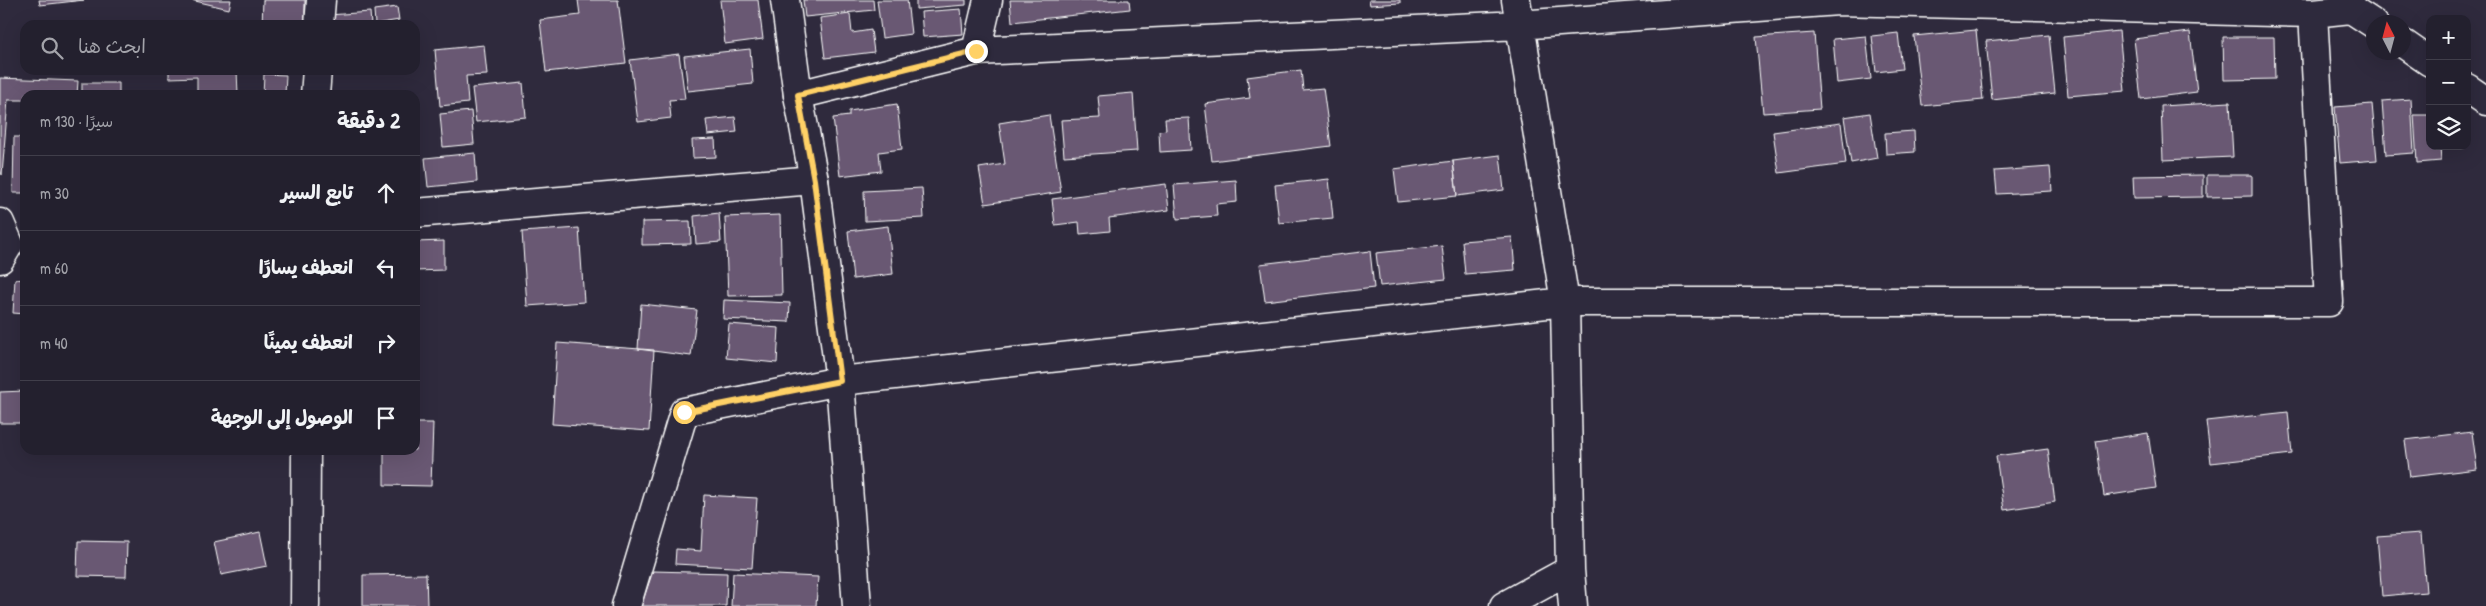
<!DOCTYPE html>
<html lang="ar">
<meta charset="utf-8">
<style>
body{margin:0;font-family:"Patrick Hand","Playpen Sans Arabic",sans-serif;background:#2f2d3a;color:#f1f3f6;direction:rtl}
.controls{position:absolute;right:15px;top:15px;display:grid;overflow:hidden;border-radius:10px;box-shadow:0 5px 20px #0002}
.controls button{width:45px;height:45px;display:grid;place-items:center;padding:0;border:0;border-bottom:1px solid #403e4a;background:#23202e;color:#f1f3f6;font:25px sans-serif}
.compass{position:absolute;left:2366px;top:15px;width:45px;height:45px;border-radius:50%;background:#23202e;box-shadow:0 5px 20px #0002;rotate:354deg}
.stop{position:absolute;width:15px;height:15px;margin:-11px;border:4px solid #ffd166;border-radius:50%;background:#fff}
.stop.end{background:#ffd166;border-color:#fff;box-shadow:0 1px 5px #0008}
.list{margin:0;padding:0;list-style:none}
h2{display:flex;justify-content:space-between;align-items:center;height:65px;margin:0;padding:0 20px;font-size:21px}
h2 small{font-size:16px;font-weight:400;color:#a3a3aa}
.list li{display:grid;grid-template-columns:32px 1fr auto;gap:15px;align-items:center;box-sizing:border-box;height:75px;padding:0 20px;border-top:1px solid #403e4a}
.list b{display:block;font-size:19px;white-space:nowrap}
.list em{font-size:16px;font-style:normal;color:#a3a3aa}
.icon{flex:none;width:28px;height:28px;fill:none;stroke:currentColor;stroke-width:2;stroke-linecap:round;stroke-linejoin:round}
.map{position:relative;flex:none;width:2486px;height:606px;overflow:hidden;direction:ltr}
.search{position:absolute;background:#23202e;box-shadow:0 5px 20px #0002;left:20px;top:20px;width:400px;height:55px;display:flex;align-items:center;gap:12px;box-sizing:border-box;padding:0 18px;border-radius:15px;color:#a3a3aa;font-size:19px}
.panel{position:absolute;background:#23202e;box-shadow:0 5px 20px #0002;left:20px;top:90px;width:400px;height:365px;border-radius:15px;direction:rtl}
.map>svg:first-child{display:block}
.building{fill:#695873;stroke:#fff}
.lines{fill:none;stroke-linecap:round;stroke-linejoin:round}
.street-casing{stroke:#fff;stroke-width:31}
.secondary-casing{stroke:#fff;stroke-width:31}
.street{stroke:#2f2a3d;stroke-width:28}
.secondary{stroke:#2f2a3d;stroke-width:28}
.route{stroke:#ffd166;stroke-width:6}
</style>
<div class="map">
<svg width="2486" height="606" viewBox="0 0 2486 606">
<rect width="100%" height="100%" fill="#2f2a3d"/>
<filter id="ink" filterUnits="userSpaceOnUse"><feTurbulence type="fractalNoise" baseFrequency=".02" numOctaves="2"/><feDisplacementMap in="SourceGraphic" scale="10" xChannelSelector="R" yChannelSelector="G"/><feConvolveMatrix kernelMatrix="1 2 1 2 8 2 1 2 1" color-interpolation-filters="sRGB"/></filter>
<g filter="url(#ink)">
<path class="building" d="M 39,0 L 84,0 L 40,5 Z
M 191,0 L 231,0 L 229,9 Z
M 263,0 L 305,0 L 305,25 L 262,25 Z
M 578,0 L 618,0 L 626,63 L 546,72 L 540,20 L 580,15 Z
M 720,0 L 758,0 L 763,39 L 725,44 Z
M 803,0 L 873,0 L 874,10 L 805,17 Z
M 877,0 L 907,0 L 911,34 L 882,38 Z
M 916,0 L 966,0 L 966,5 L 916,9 Z
M 1010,0 L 1129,0 L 1130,9 L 1012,22 Z
M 1369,0 L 1400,0 L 1400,3 L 1370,5 Z
M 397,7 L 399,20 L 375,24 L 374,10 Z
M 961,9 L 963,34 L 923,37 L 921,12 Z
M 370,12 L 371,25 L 330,25 L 329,15 Z
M 850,14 L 852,33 L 871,30 L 874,52 L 825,58 L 820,18 Z
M 1976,30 L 1983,100 L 1922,106 L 1914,36 Z
M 2119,31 L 2125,91 L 2068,96 L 2063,37 Z
M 2190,32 L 2197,92 L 2141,99 L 2134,39 Z
M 1814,33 L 1820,109 L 1763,113 L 1756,37 Z
M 1898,33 L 1902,69 L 1876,72 L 1872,36 Z
M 2049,35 L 2055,93 L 1992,100 L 1986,41 Z
M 1866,36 L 1871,79 L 1837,83 L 1833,39 Z
M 2223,37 L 2274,37 L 2275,79 L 2224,80 Z
M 484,45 L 487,75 L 466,76 L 468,103 L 440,106 L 435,50 Z
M 750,49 L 753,84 L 688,91 L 684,56 Z
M 679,54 L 685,99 L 669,100 L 671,118 L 638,122 L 630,60 Z
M 169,70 L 237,70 L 238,95 L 197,95 L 197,77 L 169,78 Z
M 1301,70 L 1303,90 L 1323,88 L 1331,146 L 1212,161 L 1205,104 L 1250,98 L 1247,77 Z
M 264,74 L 286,75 L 285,95 L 263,95 Z
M 0,78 L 78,81 L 77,95 L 25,95 L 25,100 L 8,100 L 2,175 L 0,170 Z
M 82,83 L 119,83 L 119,95 L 82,95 Z
M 523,83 L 526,117 L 476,122 L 472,88 Z
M 1133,93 L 1137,151 L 1064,156 L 1061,120 L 1100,118 L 1098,96 Z
M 2411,99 L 2414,153 L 2386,155 L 2382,101 Z
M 2230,102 L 2233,157 L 2163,160 L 2161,106 Z
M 897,104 L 902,149 L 879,152 L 881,171 L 840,176 L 833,118 L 849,116 L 849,111 Z
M 2372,104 L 2377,160 L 2340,163 L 2335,107 Z
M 471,111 L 474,144 L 443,147 L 440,114 Z
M 1870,113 L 1877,158 L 1851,163 L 1844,117 Z
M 1049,115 L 1061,192 L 985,204 L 979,168 L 1005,164 L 999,123 Z
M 2414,115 L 2430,115 L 2430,146 L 2440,146 L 2441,161 L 2417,163 Z
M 735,117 L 737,132 L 708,135 L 706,120 Z
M 1189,118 L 1191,150 L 1160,152 L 1159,131 L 1166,130 L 1165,119 Z
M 1841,123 L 1846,164 L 1779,173 L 1773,132 Z
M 1914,131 L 1915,152 L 1886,154 L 1885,133 Z
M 14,137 L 25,137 L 25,193 L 13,193 Z
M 715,139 L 716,157 L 693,158 L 692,140 Z
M 415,151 L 417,151 L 417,199 L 415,199 Z
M 475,153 L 477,182 L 428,187 L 425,158 Z
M 1500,155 L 1504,190 L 1457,196 L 1453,161 Z
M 1453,161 L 1457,196 L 1398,202 L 1394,169 Z
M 2050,167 L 2052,191 L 1997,194 L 1995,171 Z
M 2203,175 L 2203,197 L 2134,198 L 2133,176 Z
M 2207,175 L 2252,175 L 2252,196 L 2207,197 Z
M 1329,179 L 1333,218 L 1279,223 L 1275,185 Z
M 1236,180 L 1237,202 L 1216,204 L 1217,216 L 1177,219 L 1174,185 Z
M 1166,184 L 1169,210 L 1109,218 L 1110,231 L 1080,234 L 1079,222 L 1055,225 L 1052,199 Z
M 922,188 L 924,218 L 865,221 L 864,191 Z
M 719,213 L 721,242 L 696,244 L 694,216 Z
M 780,215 L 782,295 L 728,296 L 725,217 Z
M 690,221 L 691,244 L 642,245 L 642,222 Z
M 888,226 L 893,274 L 853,279 L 848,231 Z
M 579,228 L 584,302 L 527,306 L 522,232 Z
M 1512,237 L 1515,270 L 1465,274 L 1462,241 Z
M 444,241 L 444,270 L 415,271 L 415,242 Z
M 1442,246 L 1446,279 L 1380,286 L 1376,253 Z
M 1370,251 L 1374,288 L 1265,301 L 1260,264 Z
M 15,279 L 25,280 L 25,314 L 13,313 Z
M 724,300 L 790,303 L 789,322 L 723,319 Z
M 641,304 L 697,310 L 691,356 L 638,349 Z
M 729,324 L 779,328 L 777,363 L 726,358 Z
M 557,343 L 654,350 L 649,431 L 552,424 Z
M 25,391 L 25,423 L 0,423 L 0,392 Z
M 2288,412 L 2292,454 L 2211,463 L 2206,421 Z
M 415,423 L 433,423 L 431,486 L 384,485 L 384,450 L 415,450 Z
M 2472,432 L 2477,469 L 2410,477 L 2405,440 Z
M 2148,433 L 2156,488 L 2104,496 L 2096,441 Z
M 2048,449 L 2055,502 L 2004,510 L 1996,456 Z
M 704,495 L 757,498 L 752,568 L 675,564 L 676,549 L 701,551 Z
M 260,532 L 267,566 L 221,575 L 214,542 Z
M 2421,533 L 2426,592 L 2382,596 L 2377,536 Z
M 78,541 L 127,542 L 126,577 L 77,576 Z
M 653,571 L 727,573 L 726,606 L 641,606 Z
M 733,573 L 818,577 L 816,606 L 731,606 Z
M 426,574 L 427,606 L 363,606 L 363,575 Z"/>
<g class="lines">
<g class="street-casing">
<path id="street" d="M 1516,0 L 1565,302 L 1570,570 L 1573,606
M 319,25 L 321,0
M 976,51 L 988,0
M 315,95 L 317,70
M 798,95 L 976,51 L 1519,25 L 1838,1 L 2313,13 L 2351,9
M 415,213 L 814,180
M 0,223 L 9,244 L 0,259
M 305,606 L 306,450
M 626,606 L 684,412 L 840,381 L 1565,302 L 2329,302 L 2313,13
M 1504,606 L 1570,570"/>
</g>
<g class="secondary-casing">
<path id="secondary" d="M 785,0 L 798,95 L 814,180 L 840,381 L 857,606
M 2349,0 L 2351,9 L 2374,24
M 2404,44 L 2430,62
M 2467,88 L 2486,101"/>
</g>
<use href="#street" class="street"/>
<use href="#secondary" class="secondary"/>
</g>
</g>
<g class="lines" filter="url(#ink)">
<path class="route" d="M 684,412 L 840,381 L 814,180 L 798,95 L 976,51"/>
</g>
</svg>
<div class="controls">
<button>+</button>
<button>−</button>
<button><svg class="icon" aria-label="layers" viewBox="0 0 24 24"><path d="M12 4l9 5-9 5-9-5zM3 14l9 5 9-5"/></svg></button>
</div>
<svg class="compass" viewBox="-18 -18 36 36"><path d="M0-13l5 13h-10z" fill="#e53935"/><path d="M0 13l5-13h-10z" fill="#a3a3aa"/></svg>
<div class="stop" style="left:684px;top:412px"></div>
<div class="stop end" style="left:976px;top:51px"></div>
<div class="search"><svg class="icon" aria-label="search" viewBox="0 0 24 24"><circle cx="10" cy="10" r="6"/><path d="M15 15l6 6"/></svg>ابحث هنا</div>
<section class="panel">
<h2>2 دقيقة<small>سيرًا · 130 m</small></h2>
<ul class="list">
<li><svg class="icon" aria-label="ahead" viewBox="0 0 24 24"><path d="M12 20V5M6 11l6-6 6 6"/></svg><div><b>تابع السير</b></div><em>30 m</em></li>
<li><svg class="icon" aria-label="left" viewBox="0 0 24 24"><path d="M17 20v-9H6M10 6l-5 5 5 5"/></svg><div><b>انعطف يسارًا</b></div><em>60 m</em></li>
<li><svg class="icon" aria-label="right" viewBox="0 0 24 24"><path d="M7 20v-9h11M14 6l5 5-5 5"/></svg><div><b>انعطف يمينًا</b></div><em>40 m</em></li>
<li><svg class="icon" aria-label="arrive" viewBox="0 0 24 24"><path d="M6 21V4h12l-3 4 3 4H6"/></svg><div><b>الوصول إلى الوجهة</b></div></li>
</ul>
</section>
</div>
